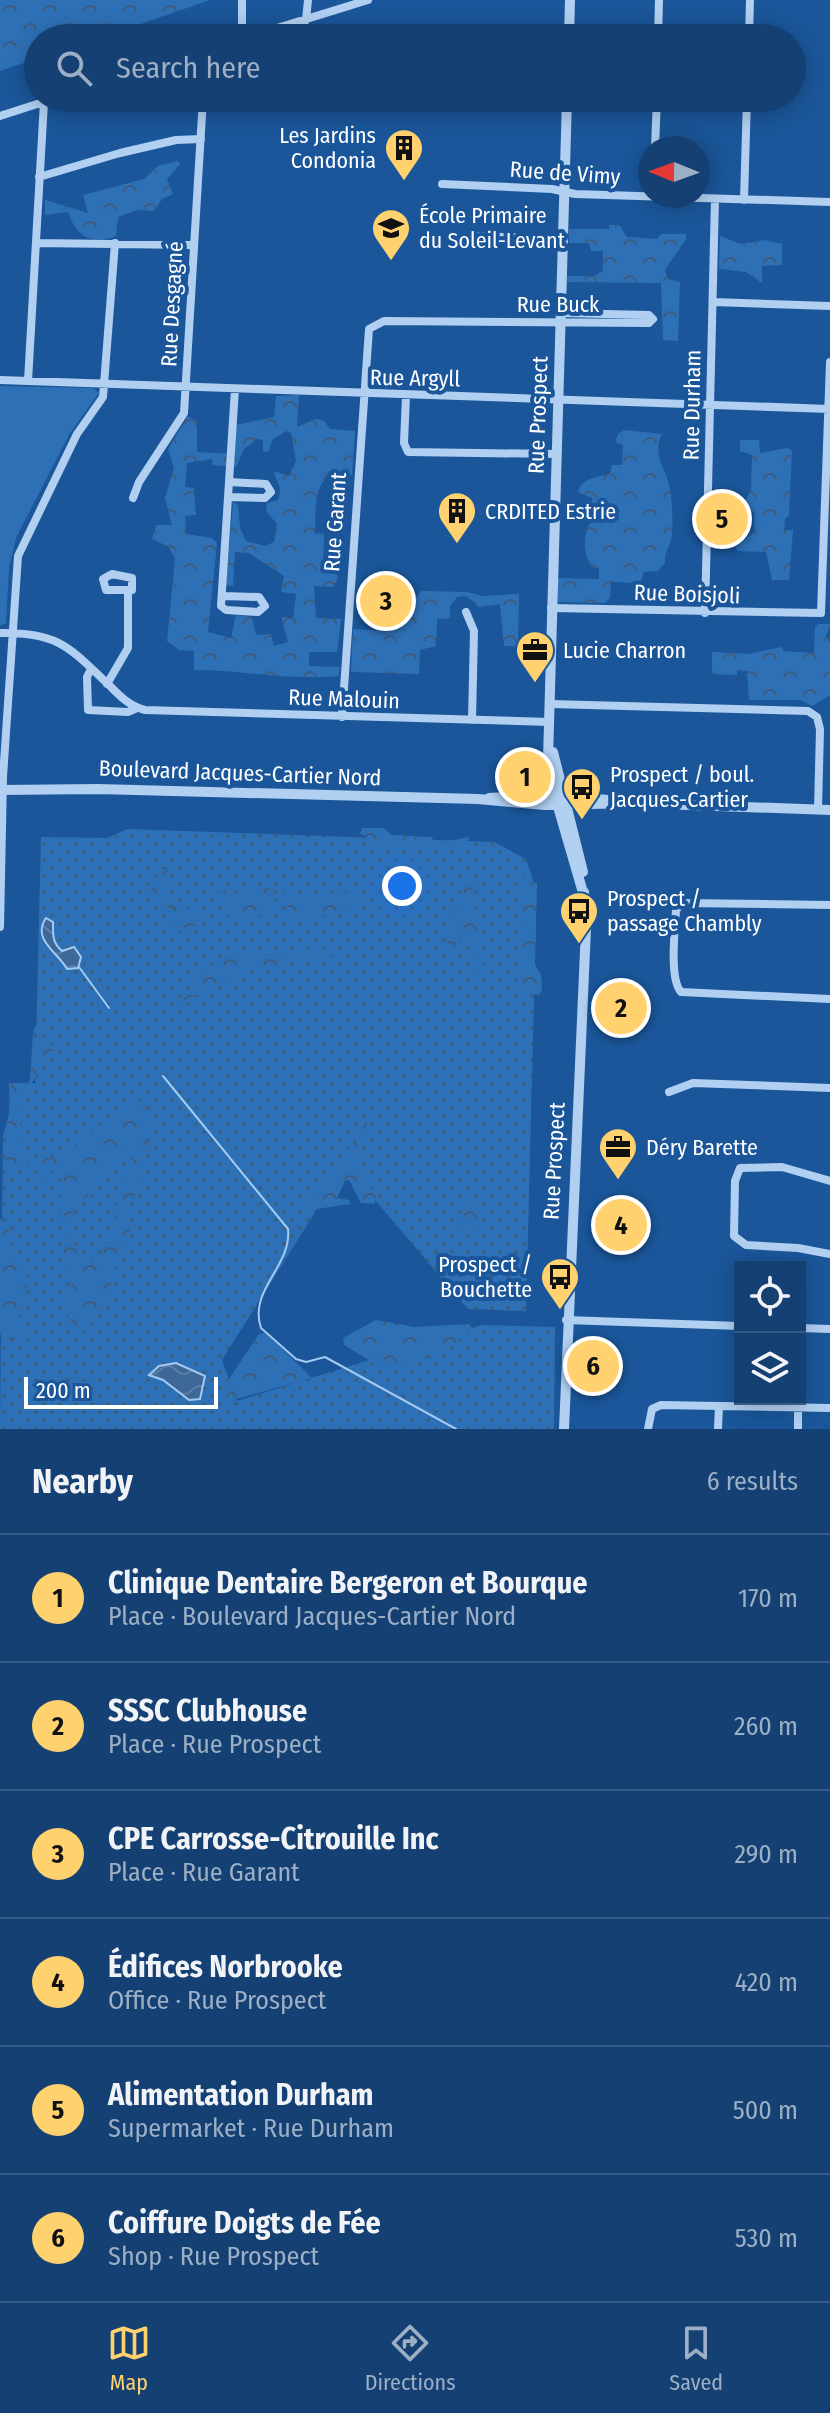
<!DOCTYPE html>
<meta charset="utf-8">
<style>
body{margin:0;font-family:"Fira Sans Condensed",sans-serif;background:#214b7b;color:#f1f3f6}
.controls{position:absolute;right:24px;bottom:24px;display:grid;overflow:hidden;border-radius:0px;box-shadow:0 4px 20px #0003}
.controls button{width:72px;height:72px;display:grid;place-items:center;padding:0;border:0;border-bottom:2px solid #335985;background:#144073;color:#f1f3f6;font:40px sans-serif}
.compass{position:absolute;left:638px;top:136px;width:72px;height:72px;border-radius:50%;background:#144073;box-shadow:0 4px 20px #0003;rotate:271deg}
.scale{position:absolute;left:24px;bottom:20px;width:194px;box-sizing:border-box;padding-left:8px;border:4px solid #fff;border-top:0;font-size:22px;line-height:28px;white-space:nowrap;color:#fff;-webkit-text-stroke:6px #1a5699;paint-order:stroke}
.you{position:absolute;left:402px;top:886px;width:28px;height:28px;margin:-20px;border:6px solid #fff;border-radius:50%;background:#1a73e8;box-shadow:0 0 0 12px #1a73e833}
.badge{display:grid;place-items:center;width:52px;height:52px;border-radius:50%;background:#ffd16f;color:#111;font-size:26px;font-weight:700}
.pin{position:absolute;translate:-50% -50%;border:4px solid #fff;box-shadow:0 2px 8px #0006}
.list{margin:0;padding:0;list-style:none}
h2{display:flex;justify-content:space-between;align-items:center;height:104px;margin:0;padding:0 32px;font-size:34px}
h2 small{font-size:26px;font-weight:400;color:#9dafc4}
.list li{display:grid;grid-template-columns:52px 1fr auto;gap:24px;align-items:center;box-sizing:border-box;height:128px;padding:0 32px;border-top:2px solid #335985}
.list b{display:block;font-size:30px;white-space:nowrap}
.list p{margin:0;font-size:26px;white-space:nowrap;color:#9dafc4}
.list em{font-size:26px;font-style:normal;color:#9dafc4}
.icon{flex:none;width:44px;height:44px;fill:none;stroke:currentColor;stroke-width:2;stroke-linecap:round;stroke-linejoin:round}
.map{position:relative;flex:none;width:830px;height:1429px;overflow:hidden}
.search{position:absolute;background:#144073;box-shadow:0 4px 20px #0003;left:24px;right:24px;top:24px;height:88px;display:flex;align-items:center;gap:20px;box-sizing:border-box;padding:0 28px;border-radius:44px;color:#9dafc4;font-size:30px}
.sheet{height:872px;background:#144073}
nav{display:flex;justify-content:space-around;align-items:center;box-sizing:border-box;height:112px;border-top:2px solid #335985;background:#144073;font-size:22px;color:#9dafc4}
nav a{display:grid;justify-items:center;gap:4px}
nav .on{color:#ffd16f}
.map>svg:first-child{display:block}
.grass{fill:url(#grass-dots)}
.forest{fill:url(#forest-crowns);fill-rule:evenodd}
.green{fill:#2e70b6}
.water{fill:url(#water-waves);stroke:#a3caf3;stroke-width:2}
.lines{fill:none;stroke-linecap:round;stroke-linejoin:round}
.stream{stroke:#a3caf3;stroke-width:2}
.minor{stroke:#b0cff1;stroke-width:8}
.tertiary{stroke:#b0cff1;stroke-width:10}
.labels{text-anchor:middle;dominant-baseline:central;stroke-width:8;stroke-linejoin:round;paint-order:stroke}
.poi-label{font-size:22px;fill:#fff;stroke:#1a5699;text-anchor:start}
.street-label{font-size:22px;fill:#fff;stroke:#1a5699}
</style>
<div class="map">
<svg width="830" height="1429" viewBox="0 0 830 1429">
<defs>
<pattern id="grass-dots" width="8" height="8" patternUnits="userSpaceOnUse" patternTransform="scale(2)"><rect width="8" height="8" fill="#2e70b6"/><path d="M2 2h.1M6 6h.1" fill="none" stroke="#3e5c7c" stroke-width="1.8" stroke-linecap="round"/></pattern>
<pattern id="forest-crowns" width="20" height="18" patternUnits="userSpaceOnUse" patternTransform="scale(2)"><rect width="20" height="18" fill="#2e70b6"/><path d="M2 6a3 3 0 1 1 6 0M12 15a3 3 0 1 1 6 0" fill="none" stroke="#3e5c7c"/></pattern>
<pattern id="water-waves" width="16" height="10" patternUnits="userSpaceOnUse" patternTransform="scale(2)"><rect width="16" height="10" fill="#3e6898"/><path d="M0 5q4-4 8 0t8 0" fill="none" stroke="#5b7fa7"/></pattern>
</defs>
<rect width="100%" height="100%" fill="#1a5699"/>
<path class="grass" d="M 127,829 L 494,842 L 526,859 L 534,883 L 537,883 L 526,1311 L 468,1309 L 345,1165 L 222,1360 L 237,1401 L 482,1325 L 555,1327 L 554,1429 L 0,1429 L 3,1136 L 10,1111 L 9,1083 L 35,1083 L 41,837 L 107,838 Z"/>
<path class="forest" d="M 0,0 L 210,0 L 100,38 L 38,38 L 38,58 L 0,71 Z
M 178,161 L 180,164 L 167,179 L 173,194 L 162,199 L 154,211 L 137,210 L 118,217 L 116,236 C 91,245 76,236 68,212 L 45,215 L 45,200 L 88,213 L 83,195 L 144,179 L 158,166 Z
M 609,225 L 619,225 L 627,237 L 657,239 L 661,234 L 686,234 L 686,239 L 665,270 L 668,279 L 680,282 L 678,341 L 663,340 L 661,283 L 567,282 L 567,276 L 594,276 L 603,271 L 603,251 L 591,251 L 589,243 L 569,243 L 569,229 L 609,229 Z
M 720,236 L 741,244 L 765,240 L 782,244 L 782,265 L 762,266 L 762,283 L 746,272 L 719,269 Z
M 299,395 L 297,427 L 315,419 L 323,420 L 330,429 L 355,431 L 352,475 L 329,474 C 313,490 316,511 315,533 L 324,534 L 323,572 L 336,574 L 338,578 L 333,587 L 314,586 L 316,618 L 341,619 L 337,652 L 309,652 L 309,666 L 340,667 L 338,676 C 290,681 243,670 194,670 L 194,651 L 179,650 L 167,641 L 175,559 L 169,547 L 152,539 L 156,525 L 172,525 L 165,498 L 174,468 L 168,449 L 188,416 L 197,422 L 197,452 L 234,454 L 236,425 L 274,417 L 276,396 ZM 286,431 L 291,433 L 296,461 L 289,476 L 274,471 C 275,483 284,485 278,500 L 267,503 L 266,511 L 277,524 L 274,542 L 265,546 L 246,541 L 240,528 L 238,505 L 233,502 L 226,585 L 233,586 L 235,552 L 249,553 L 284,576 L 281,592 L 296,594 L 293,618 L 283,617 L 282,620 L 288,642 L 274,646 L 271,634 L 256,635 L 252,617 L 236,615 L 231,638 L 208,632 L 217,543 L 212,538 L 186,534 L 185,516 L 196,515 L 194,488 L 185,487 L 187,463 L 212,459 L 213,465 L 236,467 L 244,449 L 257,439 L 263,440 L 263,451 L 268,452 L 273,439 Z
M 624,430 L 662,434 C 651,455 667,469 670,489 C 672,498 673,525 672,534 C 671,546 664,550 665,563 L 658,571 L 644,572 L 640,583 L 611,582 L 610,598 L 605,603 L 558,602 L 558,578 L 599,579 L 599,568 L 592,567 C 583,553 582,535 591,522 L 604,521 L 606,506 L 592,505 L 592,498 L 578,492 C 582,477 598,478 610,473 L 612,465 L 622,465 L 623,445 L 615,442 L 618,434 Z
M 740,440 L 759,440 L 760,453 L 788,448 L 792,451 L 789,515 L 785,519 L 784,530 L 793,530 L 789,580 L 772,580 L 766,552 L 738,551 L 735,547 L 754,532 L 754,512 L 741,509 L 751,490 L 752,455 L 740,451 Z
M 421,591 L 467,592 L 483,596 L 519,594 L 518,646 L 504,646 L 500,604 L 479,607 L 466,596 L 457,597 L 450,606 L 450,619 L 437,619 L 436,646 L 420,650 L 419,674 L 351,672 L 353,629 L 390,631 Z
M 818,624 L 830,624 L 826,636 L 830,642 L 830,695 L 812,706 L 801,700 L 749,700 L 747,671 L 737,670 L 737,675 L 712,674 L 712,652 L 748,654 L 782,647 L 783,651 L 814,653 L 815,627 Z
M 362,828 L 383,828 L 392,835 L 431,837 L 436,843 L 470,837 L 462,848 L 376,850 L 366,836 L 360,834 Z
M 164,869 L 168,871 C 159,895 182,910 204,912 L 204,920 L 187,931 L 169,932 L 174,909 L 163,906 L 151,888 L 152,881 Z
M 522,870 L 536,895 L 535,964 L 541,975 L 542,990 L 539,995 L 524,992 L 519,983 L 523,917 L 515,871 Z
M 465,877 L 475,881 L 471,900 C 485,919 481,953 484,976 L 472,984 L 478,962 L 463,937 L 452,950 L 447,949 L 447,920 L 463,903 Z
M 262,887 L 306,896 L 347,891 L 365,897 C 356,912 299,924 284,918 L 288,904 L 278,898 L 271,901 L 274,907 L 270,914 C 253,918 237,921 221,913 L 225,904 L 222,899 L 203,896 L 206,893 Z
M 319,946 L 333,955 L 331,958 C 321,962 317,956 306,957 C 284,960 269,974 248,964 L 239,976 L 179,1003 L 196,986 L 190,980 L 232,953 L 282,955 Z
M 38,1022 L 44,1027 L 42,1046 L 52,1044 L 53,1051 L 38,1063 C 38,1078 32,1080 26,1093 C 19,1109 19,1135 22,1152 L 30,1159 L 58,1158 L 134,1099 L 141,1101 L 153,1123 L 143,1155 L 140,1185 L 129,1206 L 130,1232 L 113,1272 L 109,1294 L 86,1332 L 74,1327 L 62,1305 L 71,1285 L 60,1235 L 68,1234 L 72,1246 L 86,1259 L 96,1260 C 104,1253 105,1243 113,1235 L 117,1195 L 132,1160 L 122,1146 L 117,1164 L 78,1205 L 69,1224 L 62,1225 C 56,1208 64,1185 60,1166 L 52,1168 L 48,1182 L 44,1181 L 33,1165 L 21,1163 L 8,1167 L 5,1163 L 11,1084 L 27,1085 L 30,1080 L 33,1031 Z
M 366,1122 L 368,1124 C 354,1155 355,1166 376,1194 L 375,1204 L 361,1203 L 349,1180 L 345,1181 L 337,1198 L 349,1200 L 351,1204 L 309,1210 L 304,1205 L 320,1190 Z
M 465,1196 C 483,1205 486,1222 472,1236 L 461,1233 L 458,1227 Z
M 0,1218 L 9,1229 L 13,1264 L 15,1266 L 24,1262 C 33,1283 23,1298 19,1319 L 30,1336 L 27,1341 L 14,1340 L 0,1334 Z
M 376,1320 L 415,1327 L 469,1324 L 472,1328 C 452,1353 416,1363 384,1369 L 344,1345 L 343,1338 Z
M 266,1333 L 312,1378 L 229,1401 L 229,1379 L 259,1334 Z"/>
<path class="green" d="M 0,386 L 93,388 L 99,393 L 70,433 L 16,538 L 9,568 L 6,623 L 0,626 Z"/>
<path class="water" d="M 46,918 L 53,922 C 53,935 52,942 62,951 L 74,947 L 81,957 L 78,968 L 67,969 C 59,953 31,940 46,918 Z
M 176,1363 L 205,1376 L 200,1399 L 189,1400 L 163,1380 L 149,1375 L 159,1366 Z"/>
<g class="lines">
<path class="stream" d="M 79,967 L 109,1008
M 163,1076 L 288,1229 C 292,1266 248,1290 261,1328 L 296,1359 L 306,1362 L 325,1357 L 456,1429"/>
<path class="minor" d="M 306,20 L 308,0
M 242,38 L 242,0
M 245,38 L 368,0
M 658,38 L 659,0
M 749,38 L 750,0
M 0,116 L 56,98
M 655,148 L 657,98
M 39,177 L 120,153 L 176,140 L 201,139
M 442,184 L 552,189 L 575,194 L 830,202
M 744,200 L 747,98
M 475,236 L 563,239
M 36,243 L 192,245
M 713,302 L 830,306
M 0,380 L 830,409
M 28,381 L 44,102
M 406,396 L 404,443 L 408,452 L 556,454
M 228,497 L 265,498 L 271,492 L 266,484 L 229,482
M 133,498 L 139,482 L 184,413 L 203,98
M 112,574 L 132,578 L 132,590 L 106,590 L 103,579 Z
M 222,596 L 259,597 L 265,606 L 258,612 L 226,610 L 221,606 L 235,389
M 551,608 L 821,613 L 830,362
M 466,612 L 474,631 L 472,720
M 705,613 L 715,199
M 0,633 C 58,632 69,647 109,685 C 120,696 129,706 145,710 L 550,722
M 91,669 L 87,677 L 88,710 L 128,712 L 137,708
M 107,684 L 128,648 L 128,593
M 550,704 L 808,711 L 817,717 L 820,729 L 818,810
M 342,717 L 369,329 L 384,321 L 649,323 L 653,319 L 649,315 L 561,313
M 830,905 L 683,903 L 676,910 C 675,929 669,979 681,992 L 830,999
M 0,927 L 3,777 L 18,556 L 77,434 L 103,397 L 115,243
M 669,1092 L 693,1083 L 830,1088
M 830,1181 L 782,1167 L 740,1168 L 735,1181 L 734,1236 L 746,1245 L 798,1248 L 830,1254
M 566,1320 L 740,1326
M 800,1328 L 830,1329
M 648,1429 L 652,1409 L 661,1405 L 830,1408
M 718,1429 L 719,1406
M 798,1429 L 798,1399"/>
<path class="tertiary" d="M 569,38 L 570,0
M 567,98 L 548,759 L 552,786 L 584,896
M 553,752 L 583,872
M 0,790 L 98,789 L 478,799 L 545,805 L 635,803 L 830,810
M 489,798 L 540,795 L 609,800
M 564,1429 L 586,928 L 584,892"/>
</g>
<defs>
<g id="building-pin" transform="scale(2)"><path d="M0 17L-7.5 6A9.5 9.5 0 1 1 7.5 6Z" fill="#ffd16f" stroke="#1a5699"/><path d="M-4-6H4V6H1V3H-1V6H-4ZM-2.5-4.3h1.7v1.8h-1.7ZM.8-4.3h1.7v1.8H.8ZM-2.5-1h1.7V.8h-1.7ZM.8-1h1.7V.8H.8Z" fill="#111"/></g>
<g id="school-pin" transform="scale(2)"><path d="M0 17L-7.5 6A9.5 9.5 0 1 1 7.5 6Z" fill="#ffd16f" stroke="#1a5699"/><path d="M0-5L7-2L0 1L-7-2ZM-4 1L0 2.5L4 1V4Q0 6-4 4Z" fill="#111"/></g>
<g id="office-pin" transform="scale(2)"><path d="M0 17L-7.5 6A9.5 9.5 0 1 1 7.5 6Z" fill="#ffd16f" stroke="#1a5699"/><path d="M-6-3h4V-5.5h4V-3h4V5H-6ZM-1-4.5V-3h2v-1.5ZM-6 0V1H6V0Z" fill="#111"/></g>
<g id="bus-pin" transform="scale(2)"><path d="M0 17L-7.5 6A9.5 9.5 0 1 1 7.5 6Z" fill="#ffd16f" stroke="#1a5699"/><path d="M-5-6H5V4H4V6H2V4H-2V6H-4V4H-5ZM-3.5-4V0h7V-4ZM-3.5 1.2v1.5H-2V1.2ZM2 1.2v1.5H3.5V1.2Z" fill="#111"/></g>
</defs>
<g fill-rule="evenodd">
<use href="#building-pin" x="404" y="148"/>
<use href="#school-pin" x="391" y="228"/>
<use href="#building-pin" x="457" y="511"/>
<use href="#office-pin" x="535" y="650"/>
<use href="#bus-pin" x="582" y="787"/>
<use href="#bus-pin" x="579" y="911"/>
<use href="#office-pin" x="618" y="1147"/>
<use href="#bus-pin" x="560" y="1277"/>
</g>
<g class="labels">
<g class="poi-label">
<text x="376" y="135" text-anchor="end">Les Jardins<tspan x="376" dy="25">Condonia</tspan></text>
<text x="419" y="215">École Primaire<tspan x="419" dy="25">du Soleil-Levant</tspan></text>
<text x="485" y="511">CRDITED Estrie</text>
<text x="563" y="650">Lucie Charron</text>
<text x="610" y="774">Prospect / boul.<tspan x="610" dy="25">Jacques-Cartier</tspan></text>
<text x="607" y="898">Prospect /<tspan x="607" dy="25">passage Chambly</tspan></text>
<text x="646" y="1147">Déry Barette</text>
<text x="532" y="1264" text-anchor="end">Prospect /<tspan x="532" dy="25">Bouchette</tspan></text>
</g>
<g class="street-label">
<text transform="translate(565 173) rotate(4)">Rue de Vimy</text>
<text transform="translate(172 304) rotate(-87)">Rue Desgagné</text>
<text x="558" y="304">Rue Buck</text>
<text transform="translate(415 378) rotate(1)">Rue Argyll</text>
<text transform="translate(692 405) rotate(-89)">Rue Durham</text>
<text transform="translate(538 415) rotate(-88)">Rue Prospect</text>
<text transform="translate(335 522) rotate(-86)">Rue Garant</text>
<text transform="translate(687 594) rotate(2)">Rue Boisjoli</text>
<text transform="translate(344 699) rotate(2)">Rue Malouin</text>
<text transform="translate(240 773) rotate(2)">Boulevard Jacques-Cartier Nord</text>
<text transform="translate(554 1161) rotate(-87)">Rue Prospect</text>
</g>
</g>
</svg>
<div class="controls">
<button><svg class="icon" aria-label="locate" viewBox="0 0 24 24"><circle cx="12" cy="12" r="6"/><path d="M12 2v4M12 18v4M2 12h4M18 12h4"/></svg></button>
<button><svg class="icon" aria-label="layers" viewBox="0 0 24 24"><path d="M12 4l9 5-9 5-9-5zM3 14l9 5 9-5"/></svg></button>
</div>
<svg class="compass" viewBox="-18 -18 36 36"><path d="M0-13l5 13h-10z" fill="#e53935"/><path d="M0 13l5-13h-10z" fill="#9dafc4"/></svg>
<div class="scale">200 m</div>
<div class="you"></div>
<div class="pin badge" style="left:525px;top:777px">1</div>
<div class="pin badge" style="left:621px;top:1008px">2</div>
<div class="pin badge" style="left:386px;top:601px">3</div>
<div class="pin badge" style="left:621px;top:1225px">4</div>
<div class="pin badge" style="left:722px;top:519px">5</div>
<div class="pin badge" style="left:593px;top:1366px">6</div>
<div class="search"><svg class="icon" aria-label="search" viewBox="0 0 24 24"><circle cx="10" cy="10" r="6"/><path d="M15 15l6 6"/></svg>Search here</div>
</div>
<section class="sheet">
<h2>Nearby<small>6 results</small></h2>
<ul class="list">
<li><span class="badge">1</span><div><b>Clinique Dentaire Bergeron et Bourque</b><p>Place · Boulevard Jacques-Cartier Nord</p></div><em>170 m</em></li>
<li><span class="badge">2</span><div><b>SSSC Clubhouse</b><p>Place · Rue Prospect</p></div><em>260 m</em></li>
<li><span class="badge">3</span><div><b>CPE Carrosse-Citrouille Inc</b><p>Place · Rue Garant</p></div><em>290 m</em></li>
<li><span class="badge">4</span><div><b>Édifices Norbrooke</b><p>Office · Rue Prospect</p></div><em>420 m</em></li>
<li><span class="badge">5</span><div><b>Alimentation Durham</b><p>Supermarket · Rue Durham</p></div><em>500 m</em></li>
<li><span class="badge">6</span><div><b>Coiffure Doigts de Fée</b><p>Shop · Rue Prospect</p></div><em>530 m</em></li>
</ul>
</section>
<nav>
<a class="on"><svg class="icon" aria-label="map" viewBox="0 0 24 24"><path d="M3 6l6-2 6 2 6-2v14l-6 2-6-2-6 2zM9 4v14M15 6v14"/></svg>Map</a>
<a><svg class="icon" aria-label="directions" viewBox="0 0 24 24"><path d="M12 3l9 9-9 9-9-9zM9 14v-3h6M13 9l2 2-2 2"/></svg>Directions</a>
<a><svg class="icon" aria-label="saved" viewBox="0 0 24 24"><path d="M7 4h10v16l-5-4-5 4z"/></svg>Saved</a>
</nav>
